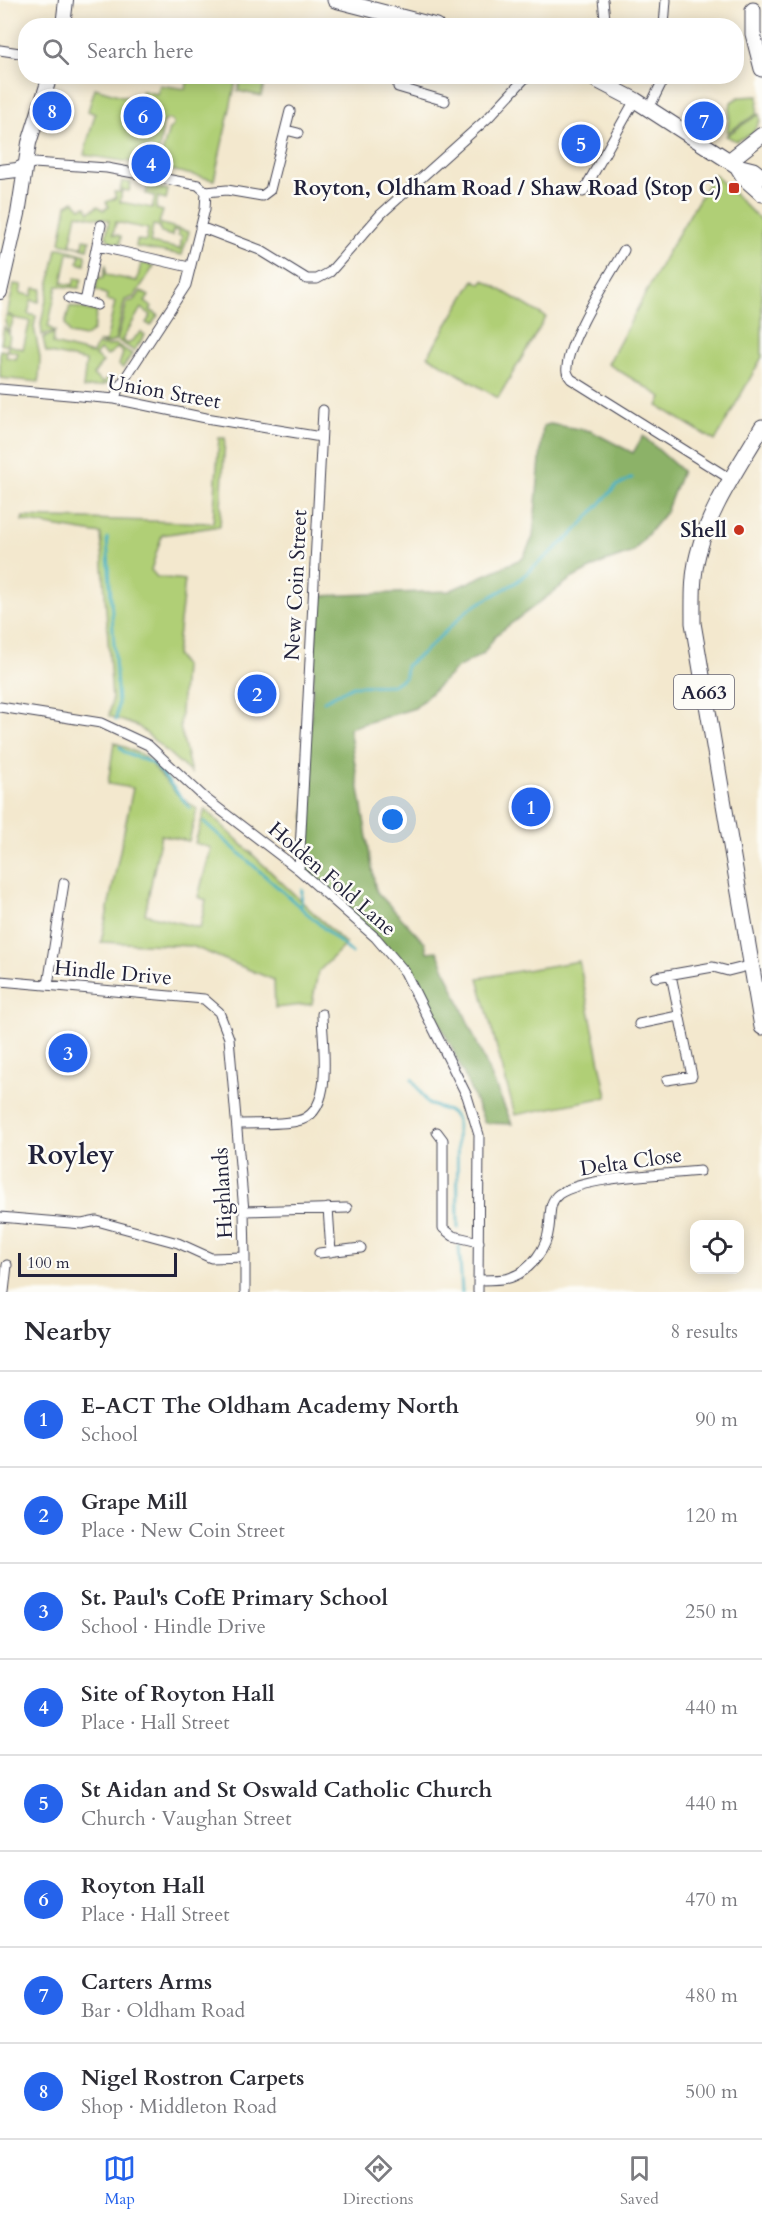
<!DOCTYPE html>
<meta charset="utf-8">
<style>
body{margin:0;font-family:Cardo,serif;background:#f7f7f7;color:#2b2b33}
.controls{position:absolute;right:18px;bottom:18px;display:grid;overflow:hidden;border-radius:12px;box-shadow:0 3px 15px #0003}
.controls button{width:54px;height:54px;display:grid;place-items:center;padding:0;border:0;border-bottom:2px solid #e1e1e2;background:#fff;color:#2b2b33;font:30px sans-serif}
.scale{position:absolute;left:18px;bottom:15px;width:159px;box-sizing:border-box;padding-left:6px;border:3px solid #22223b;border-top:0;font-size:16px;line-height:21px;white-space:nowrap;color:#22223b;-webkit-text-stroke:4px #fdfcf7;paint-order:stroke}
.you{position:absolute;left:393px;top:820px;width:21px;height:21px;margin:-15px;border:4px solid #fff;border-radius:50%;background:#1a73e8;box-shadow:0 0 0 9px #1a73e833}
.badge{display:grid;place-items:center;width:39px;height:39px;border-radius:50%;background:#2563eb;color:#fff;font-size:20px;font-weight:700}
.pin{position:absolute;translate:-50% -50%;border:3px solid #fff;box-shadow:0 2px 6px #0006}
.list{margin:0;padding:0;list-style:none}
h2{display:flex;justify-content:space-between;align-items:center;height:78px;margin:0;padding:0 24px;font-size:26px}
h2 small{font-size:20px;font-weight:400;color:#7c7c81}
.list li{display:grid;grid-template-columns:39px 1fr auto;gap:18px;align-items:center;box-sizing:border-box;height:96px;padding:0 24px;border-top:2px solid #e1e1e2}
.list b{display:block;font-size:22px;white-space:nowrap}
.list p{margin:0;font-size:20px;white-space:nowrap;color:#7c7c81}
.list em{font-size:20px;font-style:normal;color:#7c7c81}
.icon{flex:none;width:33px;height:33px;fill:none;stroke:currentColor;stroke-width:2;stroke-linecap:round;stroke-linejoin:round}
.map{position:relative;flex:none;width:762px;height:1292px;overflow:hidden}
.search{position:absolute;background:#fff;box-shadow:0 3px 15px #0003;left:18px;right:18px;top:18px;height:66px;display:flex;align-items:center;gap:15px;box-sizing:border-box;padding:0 21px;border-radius:24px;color:#7c7c81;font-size:22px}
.sheet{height:846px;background:#fff}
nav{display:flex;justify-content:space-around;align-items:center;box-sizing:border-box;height:84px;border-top:2px solid #e1e1e2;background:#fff;font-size:16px;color:#7c7c81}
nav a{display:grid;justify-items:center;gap:3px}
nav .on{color:#2563eb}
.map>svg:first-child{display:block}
.green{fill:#b0cf76;stroke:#697858;stroke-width:1.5;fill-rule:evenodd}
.forest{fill:#8cb267;stroke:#576a51;stroke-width:1.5}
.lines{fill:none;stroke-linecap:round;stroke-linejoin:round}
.stream{stroke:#42afbf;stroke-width:3}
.street-casing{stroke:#414051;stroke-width:11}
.secondary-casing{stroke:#414051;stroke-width:16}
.primary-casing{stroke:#414051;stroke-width:17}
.street{stroke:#fff;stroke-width:9}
.secondary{stroke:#fff;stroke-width:14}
.primary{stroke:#fff;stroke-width:15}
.poi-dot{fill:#c8321e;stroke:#fdfcf7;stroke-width:2}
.labels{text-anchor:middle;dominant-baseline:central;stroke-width:5;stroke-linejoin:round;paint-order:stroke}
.shield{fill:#fdfcf7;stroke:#646373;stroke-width:1.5}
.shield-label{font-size:20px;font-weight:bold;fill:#22223b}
.poi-label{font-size:21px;font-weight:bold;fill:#22223b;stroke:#fdfcf7;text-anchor:end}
.street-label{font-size:21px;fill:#22223b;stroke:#fdfcf7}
.district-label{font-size:27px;font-weight:bold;fill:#22223b;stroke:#fdfcf7}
</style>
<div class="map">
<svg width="762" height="1292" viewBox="0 0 762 1292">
<rect width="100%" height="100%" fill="#fdfcf7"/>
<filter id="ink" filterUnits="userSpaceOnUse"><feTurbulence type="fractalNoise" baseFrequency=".0167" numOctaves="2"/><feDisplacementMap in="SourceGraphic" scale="12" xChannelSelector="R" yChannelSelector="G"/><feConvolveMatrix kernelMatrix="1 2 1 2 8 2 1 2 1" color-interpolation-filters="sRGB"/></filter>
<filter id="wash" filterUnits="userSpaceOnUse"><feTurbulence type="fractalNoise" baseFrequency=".008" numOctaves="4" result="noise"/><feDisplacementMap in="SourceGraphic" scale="24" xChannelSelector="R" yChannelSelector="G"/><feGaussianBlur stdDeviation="1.35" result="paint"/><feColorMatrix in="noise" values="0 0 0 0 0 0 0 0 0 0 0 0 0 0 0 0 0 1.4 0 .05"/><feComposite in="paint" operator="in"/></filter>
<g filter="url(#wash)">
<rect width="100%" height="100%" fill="#f3e8ce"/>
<path class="green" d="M 188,77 L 237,77 L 214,180 L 158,167 L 169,129 L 173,126 L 173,122 L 168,119 L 163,123 L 159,151 L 149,165 L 84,155 L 95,114 L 88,111 L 95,88 L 132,99 L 140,99 L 142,91 L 157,94 L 160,85 L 186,89 Z
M 241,77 L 266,77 L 261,96 L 238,91 Z
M 758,96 L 757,114 L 727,133 L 731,102 L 739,97 Z
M 759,114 L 760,120 L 752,134 L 736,141 L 726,136 Z
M 714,174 L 762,222 L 762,357 L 715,441 L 658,406 L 662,397 L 608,364 L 667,253 Z
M 122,181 L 131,183 L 129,191 L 122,190 L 120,202 L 152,208 L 155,196 L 146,194 L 148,186 L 168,190 L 166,199 L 158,197 L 156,209 L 163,211 L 159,223 L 189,232 L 182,255 L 136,247 L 137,240 L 146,241 L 148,229 L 116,222 L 113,234 L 121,236 L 120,244 L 109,241 L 106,236 L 109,220 L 77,214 L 70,246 L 83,246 L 84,239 L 90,240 L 88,249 L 60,243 L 67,205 L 74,201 L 81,208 L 86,206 L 89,212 L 98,206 L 103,210 L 109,207 L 106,202 L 116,198 L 114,192 L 120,192 ZM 153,225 L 159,226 L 161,233 L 172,236 L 173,230 L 178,231 L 178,235 L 182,236 L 180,249 L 150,243 Z
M 61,248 L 86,255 L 85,265 L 78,263 L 80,255 L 68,253 L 62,283 L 73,285 L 75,278 L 82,279 L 79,288 L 57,286 L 48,327 L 55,331 L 42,335 L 41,323 L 57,249 Z
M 141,263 L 154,266 L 134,297 L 125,300 L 115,341 L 106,344 L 97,342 L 106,342 L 115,302 L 106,300 L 107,295 L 96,290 L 99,267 L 99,278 L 103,278 L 106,264 L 106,275 L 137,281 Z
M 474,280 L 481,284 L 484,280 L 546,317 L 498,398 L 428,356 Z
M 14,284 L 22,285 L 20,293 L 32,296 L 34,288 L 42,289 L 39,302 L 31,300 L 28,314 L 36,316 L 34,327 L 40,357 L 39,382 L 0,378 L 0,350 L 7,351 L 6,357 L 16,359 L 18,353 L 7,350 L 8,345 L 1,344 L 4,327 L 10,336 L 8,345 L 23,349 L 30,321 L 14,318 L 9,333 L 5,322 L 6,316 L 14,317 L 7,314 Z
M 141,291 L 149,296 L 145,302 L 152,307 L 150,310 L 158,315 L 151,326 L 146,323 L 151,315 L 141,308 L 122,340 L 128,344 L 141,332 L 145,335 L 134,351 L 117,340 L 127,302 L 135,300 Z
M 70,306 L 97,312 L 93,331 L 84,337 L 70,334 L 65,324 Z
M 54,333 L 53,344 L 93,354 L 97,345 L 108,346 L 116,344 L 132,354 L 123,368 L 119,365 L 123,353 L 117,348 L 107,356 L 100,350 L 95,356 L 103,362 L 93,375 L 103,383 L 108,377 L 113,381 L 102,386 L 83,388 L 86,361 L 46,352 L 43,338 Z
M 219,438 L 225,438 L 220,526 L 162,535 L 151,570 L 157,577 L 185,580 L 176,655 L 184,666 L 180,727 L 191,773 L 139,727 L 109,716 L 112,700 L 101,534 L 22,521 L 23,517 L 213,523 Z
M 114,742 L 144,756 L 178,795 L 197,809 L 189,841 L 161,835 L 145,914 L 200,928 L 206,900 L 198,897 L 211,848 L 195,843 L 205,809 L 346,944 L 318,972 L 312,1004 L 275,1008 L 274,980 L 192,946 L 101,942 L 133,788 L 108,784 Z
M 579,961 L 607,1097 L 515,1115 L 478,978 Z"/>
<path class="forest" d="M 550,424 L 591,431 L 633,453 L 643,436 L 682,471 L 666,512 L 633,552 L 602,563 L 571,579 L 496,635 L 483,654 L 457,668 L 415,708 L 349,728 L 375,886 L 377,892 L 425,943 L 427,952 L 437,951 L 512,1124 L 485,1123 L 453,1050 L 419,982 L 302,868 L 318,596 L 449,591 L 523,558 L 533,537 L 543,426 Z"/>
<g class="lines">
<path class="stream" d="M 107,538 L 118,704 L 116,720
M 324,701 L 353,686 L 393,685 L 405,677 L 406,666 L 425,651 L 469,609 L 515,583 L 573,534 L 616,486 L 632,478
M 120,747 L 124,752 L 154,764 L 190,808
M 204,822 L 352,953
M 301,906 L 302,890
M 412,1079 L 428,1104 L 451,1112 L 457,1120 L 458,1228
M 459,1246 L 462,1292"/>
</g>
</g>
<g filter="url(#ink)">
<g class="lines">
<g class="street-casing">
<path id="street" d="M 603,0 L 605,19
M 664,26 L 666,0
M 0,50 L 26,54
M 401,76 L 398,87 L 445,101
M 649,108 L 665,76
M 286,130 L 298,133
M 25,166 L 34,163 L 107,168 L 198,185 L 206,192
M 206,192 L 227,190 L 262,196 L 270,190 L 290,111
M 583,192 L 635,100
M 200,227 L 260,250 L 307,279 L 317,279 L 330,272 L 381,214 L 488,118 L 527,76
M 97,246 L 189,267
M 624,250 C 609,277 569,337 567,367 C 566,372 568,375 571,379 L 732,480
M 69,298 L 85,302
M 97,305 L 85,302 L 101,225
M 0,389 L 115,399 L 206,418 L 321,437
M 115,399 L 118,389 L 186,285 L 205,209 L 206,192
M 0,707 L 101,723 L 148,745 L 205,798 L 299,870 L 376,938 L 405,972 L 467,1096 L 479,1135 L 478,1292
M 299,870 L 323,410
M 656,977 L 713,967 L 728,971 L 752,965
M 0,981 L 204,999 L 219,1012 L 229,1038 L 244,1211 L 245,1257 L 211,1258 L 178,1243 L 97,1221 L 82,1224 L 0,1217
M 48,985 L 64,883
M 639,1024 L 678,1016
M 667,1080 L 692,1076 L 671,975
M 237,1124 C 256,1123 278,1125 297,1121 C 336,1114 322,1043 322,1014
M 437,1132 L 443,1140 L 443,1228 L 453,1236 L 479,1242
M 328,1208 L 331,1252
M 244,1211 L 347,1208
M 319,1253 L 361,1248
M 245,1257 L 245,1292
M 480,1280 C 489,1279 503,1281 512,1277 C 531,1270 547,1248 549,1228 C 551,1216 548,1202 559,1194 C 586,1176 666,1175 700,1171
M 4,1292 L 7,1265"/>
</g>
<g class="secondary-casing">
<path id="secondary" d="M 63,26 L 66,0
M 0,172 L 17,170 L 25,166
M 0,292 L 18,214 L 29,143 L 50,76"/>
</g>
<g class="primary-casing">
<path id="primary" d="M 335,0 L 436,26
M 753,10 L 753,34 L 762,69
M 589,76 L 635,100 L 737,166 L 753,170 L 762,177
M 729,161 L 762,135
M 737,166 L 745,179 L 762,194
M 762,427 C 739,467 709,509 698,554 C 692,577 693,600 693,623 L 762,1027"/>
</g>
<use href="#street" class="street"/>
<use href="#secondary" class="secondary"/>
<use href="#primary" class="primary"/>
</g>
</g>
<g class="poi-dot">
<rect x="728" y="182" width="12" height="12" rx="3"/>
<circle cx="739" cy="530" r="6"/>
</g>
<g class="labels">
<rect class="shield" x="674" y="675" width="60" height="34" rx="4.5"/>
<g class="shield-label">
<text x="704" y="692">A663</text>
</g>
<g class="poi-label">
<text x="722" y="188">Royton, Oldham Road / Shaw Road (Stop C)</text>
<text x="727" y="530">Shell</text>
</g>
<g class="street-label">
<text transform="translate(164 392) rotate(10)">Union Street</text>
<text transform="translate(296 585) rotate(-87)">New Coin Street</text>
<text transform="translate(332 879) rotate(41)">Holden Fold Lane</text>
<text transform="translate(113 973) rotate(5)">Hindle Drive</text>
<text transform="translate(631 1162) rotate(-8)">Delta Close</text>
<text transform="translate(223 1193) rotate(-93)">Highlands</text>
</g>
<g class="district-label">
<text x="71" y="1155">Royley</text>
</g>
</g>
</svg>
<div class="controls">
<button><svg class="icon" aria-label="locate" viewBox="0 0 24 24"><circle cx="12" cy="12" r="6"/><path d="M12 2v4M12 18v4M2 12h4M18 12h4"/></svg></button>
</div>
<div class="scale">100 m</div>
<div class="you"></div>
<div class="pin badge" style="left:531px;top:807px">1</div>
<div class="pin badge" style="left:257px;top:694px">2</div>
<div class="pin badge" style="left:68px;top:1053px">3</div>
<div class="pin badge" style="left:151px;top:164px">4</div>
<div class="pin badge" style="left:581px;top:144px">5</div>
<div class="pin badge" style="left:143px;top:116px">6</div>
<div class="pin badge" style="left:704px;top:121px">7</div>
<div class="pin badge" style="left:52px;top:111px">8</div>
<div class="search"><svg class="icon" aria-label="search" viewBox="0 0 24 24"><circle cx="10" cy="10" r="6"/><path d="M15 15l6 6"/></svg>Search here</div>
</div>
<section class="sheet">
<h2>Nearby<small>8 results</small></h2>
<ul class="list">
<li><span class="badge">1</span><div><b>E-ACT The Oldham Academy North</b><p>School</p></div><em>90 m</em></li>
<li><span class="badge">2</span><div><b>Grape Mill</b><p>Place · New Coin Street</p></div><em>120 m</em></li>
<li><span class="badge">3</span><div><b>St. Paul's CofE Primary School</b><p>School · Hindle Drive</p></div><em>250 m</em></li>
<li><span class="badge">4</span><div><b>Site of Royton Hall</b><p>Place · Hall Street</p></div><em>440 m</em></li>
<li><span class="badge">5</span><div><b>St Aidan and St Oswald Catholic Church</b><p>Church · Vaughan Street</p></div><em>440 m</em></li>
<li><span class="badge">6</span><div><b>Royton Hall</b><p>Place · Hall Street</p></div><em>470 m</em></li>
<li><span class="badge">7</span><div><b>Carters Arms</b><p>Bar · Oldham Road</p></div><em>480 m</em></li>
<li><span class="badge">8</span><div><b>Nigel Rostron Carpets</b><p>Shop · Middleton Road</p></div><em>500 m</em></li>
</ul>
</section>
<nav>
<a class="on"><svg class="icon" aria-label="map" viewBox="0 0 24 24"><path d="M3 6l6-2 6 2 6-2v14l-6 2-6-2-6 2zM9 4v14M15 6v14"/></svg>Map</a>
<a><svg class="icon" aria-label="directions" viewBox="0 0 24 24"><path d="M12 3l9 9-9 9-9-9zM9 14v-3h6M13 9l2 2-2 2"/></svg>Directions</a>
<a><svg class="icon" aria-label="saved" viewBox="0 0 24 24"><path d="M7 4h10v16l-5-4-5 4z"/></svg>Saved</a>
</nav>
